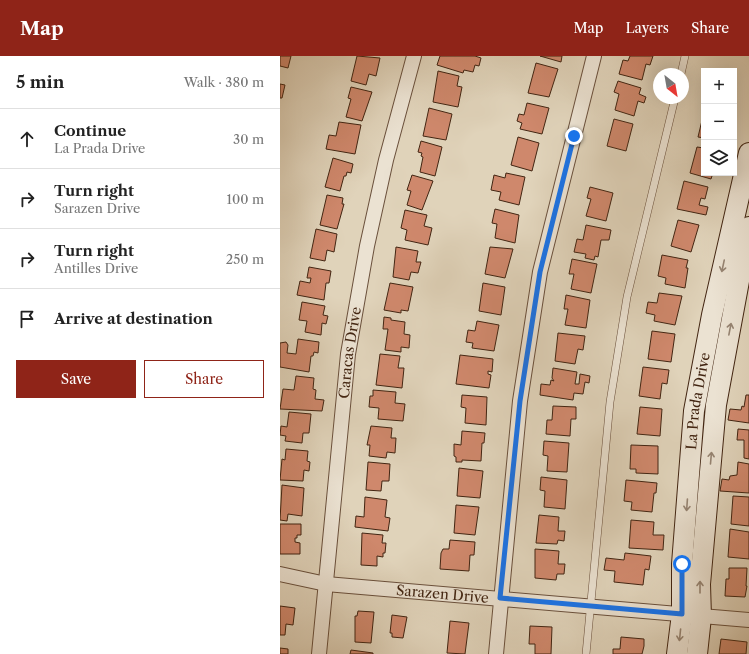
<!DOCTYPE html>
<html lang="en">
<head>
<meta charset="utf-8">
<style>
	body { margin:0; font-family:"Libre Caslon Text",serif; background:#f2f2f2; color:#222 }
	.controls { position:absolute; right:12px; top:12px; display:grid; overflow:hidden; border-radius:0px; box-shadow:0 4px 16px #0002 }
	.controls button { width:36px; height:36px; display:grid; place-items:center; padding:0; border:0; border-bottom:1px solid #e0e0e0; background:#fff; color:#222; font:20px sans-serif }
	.compass { position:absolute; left:373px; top:12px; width:36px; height:36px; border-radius:50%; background:#fff; box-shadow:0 4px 16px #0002; rotate:149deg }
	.stop { position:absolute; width:12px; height:12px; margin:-9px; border:3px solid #1a73e8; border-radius:50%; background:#fff }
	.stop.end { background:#1a73e8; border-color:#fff; box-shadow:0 1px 4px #0008 }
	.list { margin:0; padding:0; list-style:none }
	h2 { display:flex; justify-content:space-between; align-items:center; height:52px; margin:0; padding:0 16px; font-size:17px }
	h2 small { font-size:13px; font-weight:400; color:#767676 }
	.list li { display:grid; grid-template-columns:26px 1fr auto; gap:12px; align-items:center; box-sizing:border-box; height:60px; padding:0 16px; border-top:1px solid #e0e0e0 }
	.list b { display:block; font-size:15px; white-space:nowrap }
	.list p { margin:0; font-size:13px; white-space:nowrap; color:#767676 }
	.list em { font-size:13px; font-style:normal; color:#767676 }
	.actions { display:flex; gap:8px; padding:12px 16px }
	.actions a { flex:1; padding:9px 0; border:1px solid #8f2418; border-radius:0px; text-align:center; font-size:14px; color:#8f2418 }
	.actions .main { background:#8f2418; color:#fff }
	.icon { flex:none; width:22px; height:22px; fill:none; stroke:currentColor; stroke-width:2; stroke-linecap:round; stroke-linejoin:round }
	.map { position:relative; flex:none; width:469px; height:598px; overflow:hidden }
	header { display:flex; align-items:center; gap:24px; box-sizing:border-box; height:56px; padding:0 20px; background:#8f2418; color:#fff }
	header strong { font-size:19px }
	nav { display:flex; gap:22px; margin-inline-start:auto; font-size:14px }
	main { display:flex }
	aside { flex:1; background:#fff }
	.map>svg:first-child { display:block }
	.building { fill:#cf886c; stroke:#422512 }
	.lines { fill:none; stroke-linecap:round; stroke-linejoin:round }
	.lane-casing { stroke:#6a503c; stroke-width:8 }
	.street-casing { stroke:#6a503c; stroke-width:16 }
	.secondary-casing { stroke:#422512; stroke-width:22 }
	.lane { stroke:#ebe2d2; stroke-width:7 }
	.street { stroke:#ebe2d2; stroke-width:14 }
	.secondary { stroke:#ebe2d2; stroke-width:20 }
	.oneway { stroke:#968472 }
	.route { stroke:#1a73e8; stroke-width:5 }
	.labels { text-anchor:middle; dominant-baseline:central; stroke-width:3; stroke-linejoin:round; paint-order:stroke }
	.street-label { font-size:14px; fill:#422512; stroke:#ebe2d2 }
</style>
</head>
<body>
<header>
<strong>Map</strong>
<nav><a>Map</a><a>Layers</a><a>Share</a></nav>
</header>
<main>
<aside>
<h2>5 min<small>Walk · 380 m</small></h2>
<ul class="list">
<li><svg class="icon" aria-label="ahead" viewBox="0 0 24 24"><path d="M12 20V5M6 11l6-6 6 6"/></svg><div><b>Continue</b><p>La Prada Drive</p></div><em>30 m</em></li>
<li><svg class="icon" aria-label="right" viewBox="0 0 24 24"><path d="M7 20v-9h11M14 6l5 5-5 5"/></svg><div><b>Turn right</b><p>Sarazen Drive</p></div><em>100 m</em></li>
<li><svg class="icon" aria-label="right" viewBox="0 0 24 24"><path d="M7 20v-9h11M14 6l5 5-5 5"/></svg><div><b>Turn right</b><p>Antilles Drive</p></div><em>250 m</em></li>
<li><svg class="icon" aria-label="arrive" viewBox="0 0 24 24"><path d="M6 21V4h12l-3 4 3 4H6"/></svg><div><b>Arrive at destination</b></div></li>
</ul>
<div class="actions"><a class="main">Save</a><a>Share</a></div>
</aside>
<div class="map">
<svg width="469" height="598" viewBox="0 0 469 598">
	<rect width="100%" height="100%" fill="#e0d3ba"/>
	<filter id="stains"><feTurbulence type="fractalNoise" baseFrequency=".005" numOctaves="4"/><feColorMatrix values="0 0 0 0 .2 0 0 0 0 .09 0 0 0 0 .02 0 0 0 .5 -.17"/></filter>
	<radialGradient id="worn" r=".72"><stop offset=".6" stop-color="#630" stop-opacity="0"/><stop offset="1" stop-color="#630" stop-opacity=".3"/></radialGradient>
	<g class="building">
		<polygon points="0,0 11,0 8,12 0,10"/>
		<polygon points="77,0 100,2 96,20 89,18 86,29 71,25"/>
		<polygon points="160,0 195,0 201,2 199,10 195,9 193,16 184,14 183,17 157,9"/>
		<polygon points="260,0 282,0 281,6"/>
		<polygon points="350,0 373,0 370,9 366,8 362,24 339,18 343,4 348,5"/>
		<polygon points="256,7 278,13 269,41 248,37"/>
		<polygon points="158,15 179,20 177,30 182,31 178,51 153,46"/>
		<polygon points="338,25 361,32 359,38 366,41 364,47 358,45 354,60 335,54 339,38 334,36"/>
		<polygon points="0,28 5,29 2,42 0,42"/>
		<polygon points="71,31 92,36 82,65 66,61 71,43 68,42"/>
		<polygon points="247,47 269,52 262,78 240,73 242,67 237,65 239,58 244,59"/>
		<polygon points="149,52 172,58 166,84 143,80"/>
		<polygon points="424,56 424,82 418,81"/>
		<polygon points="334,63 353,68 346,95 327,90"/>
		<polygon points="59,66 81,69 75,98 46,93 49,79 56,80"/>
		<polygon points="238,81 259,87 252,115 231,109"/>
		<polygon points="141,85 162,91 155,120 140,116 143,101 141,100 142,97 138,96"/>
		<polygon points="417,91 424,92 424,117 433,117 431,123 410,117"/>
		<polygon points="53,102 73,108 71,117 67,116 66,120 64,120 60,135 45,131"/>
		<polygon points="226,117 245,121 239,149 219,144 221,136 211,134 214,119 225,122"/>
		<polygon points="132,119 153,125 142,154 127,149 131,135 127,134"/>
		<polygon points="404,125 428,131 425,143 421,142 419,149 428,151 426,159 397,153"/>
		<polygon points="310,131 333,137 326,165 306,160 311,143 307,142"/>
		<polygon points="47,139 63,142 62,148 64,148 57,173 40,169"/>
		<polygon points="215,153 239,159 235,187 215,182 217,168 212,167"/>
		<polygon points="125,154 147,159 144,170 152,172 148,189 125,184 127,174 121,172"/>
		<polygon points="398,164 419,169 411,196 391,190"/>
		<polygon points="306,169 331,174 329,184 321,184 318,201 315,200 314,204 305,202 306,198 294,196 297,183 303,184"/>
		<polygon points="36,173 57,178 54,196 47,194 45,205 30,202"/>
		<polygon points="116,191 138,195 136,206 141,206 138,217 131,216 129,224 113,221"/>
		<polygon points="210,191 233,193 225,222 205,218"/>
		<polygon points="382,199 408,204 406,212 408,212 405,232 385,228 386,222 378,220"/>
		<polygon points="292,203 317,208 311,237 291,233 294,218 289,218"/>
		<polygon points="29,211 51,215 49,227 46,227 44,244 17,239 20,225 30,227 31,222 27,222"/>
		<polygon points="110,227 133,231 128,255 121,254 121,257 104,254"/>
		<polygon points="203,227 225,231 221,259 199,255"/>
		<polygon points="379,237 402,240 395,269 374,265 375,259 366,257 368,246 377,247"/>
		<polygon points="286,239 310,244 306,272 285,269 288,253 284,253"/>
		<polygon points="22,246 45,250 43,259 48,260 46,268 42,267 41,279 25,276 27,265 19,264"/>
		<polygon points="104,261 111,262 111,264 125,266 124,278 130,279 129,292 121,291 121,296 105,294 108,273 103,273"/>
		<polygon points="197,265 219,269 214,295 192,292 193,287 186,286 188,274 195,275"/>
		<polygon points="372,275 395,278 391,306 368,303"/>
		<polygon points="278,277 305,280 303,294 298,293 295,308 275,305"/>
		<polygon points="18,283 39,286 38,297 34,296 33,300 31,300 29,316 0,311 0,287 6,286 8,289 7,297 16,298"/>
		<polygon points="100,298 120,300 118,312 124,312 122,332 96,329"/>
		<polygon points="180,299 213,303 212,316 208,315 208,318 211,319 209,332 176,328"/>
		<polygon points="363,311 389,314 387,328 382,327 380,343 359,340"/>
		<polygon points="273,312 297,316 295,328 299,328 300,318 310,320 309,327 305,326 303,338 294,337 293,344 260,339 261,328 270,329 271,324 274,325 272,322"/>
		<polygon points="16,320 34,322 33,333 36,334 35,343 44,344 42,355 0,353 3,333 14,334"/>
		<polygon points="93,334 116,336 115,347 125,348 123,365 98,363 99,352 89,351 90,340 93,340"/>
		<polygon points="182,339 207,341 206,369 185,367 186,352 181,351"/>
		<polygon points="466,339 469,339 469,367 448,364 450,353 461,354 462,350 464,351"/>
		<polygon points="273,350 296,351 296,363 291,363 290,380 266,378 267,364 272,364"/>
		<polygon points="360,351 382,353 380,380 357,378"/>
		<polygon points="9,356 31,358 29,377 23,377 22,387 5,385 6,380 0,379 1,370 7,371"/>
		<polygon points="91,370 112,372 111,382 116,382 115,397 107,396 106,402 89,400 90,389 87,389"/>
		<polygon points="458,373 469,374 469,403 464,402 464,384 457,384"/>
		<polygon points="182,375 205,377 204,387 202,387 201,405 182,404 182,406 176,406 176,401 174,400 174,388 181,389"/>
		<polygon points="264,385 289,387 287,416 267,415 268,400 263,399"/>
		<polygon points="351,389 378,390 378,418 356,417 356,413 350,413"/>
		<polygon points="6,393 28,395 27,405 30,406 29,415 24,414 23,425 0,424 2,403 5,404"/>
		<polygon points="88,406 110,408 109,425 102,425 101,435 86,434"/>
		<polygon points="458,406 469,408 469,437 440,435 442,423 449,424 450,420 457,419"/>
		<polygon points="179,412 203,415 200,442 177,440"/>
		<polygon points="261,421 287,424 285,453 264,451 265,435 260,434"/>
		<polygon points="346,424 377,427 376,437 374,437 372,456 351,454 352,446 344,445"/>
		<polygon points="2,429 24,432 22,460 8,458 7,465 0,464"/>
		<polygon points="453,440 469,441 469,470 451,468"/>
		<polygon points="85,441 107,444 105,461 110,462 108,475 75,471 76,460 84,461"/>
		<polygon points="176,449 199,451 195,479 174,477"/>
		<polygon points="259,459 279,461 278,475 285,475 284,485 278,484 277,488 256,487"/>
		<polygon points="351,464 374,466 373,479 384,479 383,494 349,492"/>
		<polygon points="0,468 21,468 21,479 17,479 17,482 15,482 15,486 20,487 20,498 0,498"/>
		<polygon points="450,473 469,476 469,503 448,501"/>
		<polygon points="82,477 103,479 102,487 106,487 105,497 103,497 103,501 97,500 97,510 81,509"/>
		<polygon points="170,484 195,486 194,499 190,499 189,515 160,513 161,497 163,493 169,493"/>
		<polygon points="255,493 279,495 278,508 285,508 284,518 277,518 276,524 255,522"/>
		<polygon points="345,497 371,500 369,514 365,513 363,529 334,526 335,515 324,514 326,502 344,504"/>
		<polygon points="449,512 467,512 466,530 467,530 465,541 445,540 446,523 449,523"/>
		<polygon points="0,550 15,552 13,569 6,568 5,579 0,579"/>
		<polygon points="78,555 94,556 91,587 75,586 75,560 77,560"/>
		<polygon points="112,559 127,561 123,582 112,581 112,577 110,577"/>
		<polygon points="170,565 189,567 185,598 167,597"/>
		<polygon points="250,570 272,571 271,598 255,598 255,588 249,588"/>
		<polygon points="341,581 364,583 364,590 362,598 333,598 333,593 340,593"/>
		<polygon points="441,583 467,586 466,598 439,598"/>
		<polygon points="0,592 8,593 8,598 0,598"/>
		<polygon points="71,594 93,597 93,598 70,598"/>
	</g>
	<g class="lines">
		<defs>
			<g id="lane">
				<polyline points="401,18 405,0"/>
				<polyline points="306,598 330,346 347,241 395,42"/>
			</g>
			<g id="street">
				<path id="s1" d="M0,518L46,528L469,564"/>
				<path id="s2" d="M39,598L68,298L87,190L106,104L134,0"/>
				<polyline points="216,598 240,345 260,216 314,0"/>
			</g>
			<g id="secondary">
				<path id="s3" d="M397,598L402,558V508L414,355L432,259L469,97"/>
				<polyline points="417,598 421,561 420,528 436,349 469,171"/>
			</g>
		</defs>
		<use href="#lane" class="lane-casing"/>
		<use href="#street" class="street-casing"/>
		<use href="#secondary" class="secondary-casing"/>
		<use href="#lane" class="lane"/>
		<use href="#street" class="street"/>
		<use href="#secondary" class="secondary"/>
	</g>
	<defs><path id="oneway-shaft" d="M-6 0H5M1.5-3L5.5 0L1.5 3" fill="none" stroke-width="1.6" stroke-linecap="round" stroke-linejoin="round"/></defs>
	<g class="oneway">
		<use href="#oneway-shaft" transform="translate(443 210) rotate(102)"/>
		<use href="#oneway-shaft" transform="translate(450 273) rotate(-79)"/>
		<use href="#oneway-shaft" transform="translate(431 402) rotate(-85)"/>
		<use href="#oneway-shaft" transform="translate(407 449) rotate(94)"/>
		<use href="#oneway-shaft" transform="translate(420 531) rotate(-90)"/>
		<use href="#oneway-shaft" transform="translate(400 579) rotate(96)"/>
	</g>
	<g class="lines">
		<polyline class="route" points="294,80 260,216 240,345 220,542 402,558 402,508"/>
	</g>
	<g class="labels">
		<g class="street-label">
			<text stroke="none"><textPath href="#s2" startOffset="303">Caracas Drive</textPath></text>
			<text stroke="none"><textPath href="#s3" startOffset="254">La Prada Drive</textPath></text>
			<text stroke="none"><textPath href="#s1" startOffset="164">Sarazen Drive</textPath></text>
		</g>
	</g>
	<rect width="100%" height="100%" filter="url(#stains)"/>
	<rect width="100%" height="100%" fill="url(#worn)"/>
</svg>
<div class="controls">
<button>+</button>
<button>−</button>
<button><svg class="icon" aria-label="layers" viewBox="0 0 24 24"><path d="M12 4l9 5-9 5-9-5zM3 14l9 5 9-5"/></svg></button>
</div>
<svg class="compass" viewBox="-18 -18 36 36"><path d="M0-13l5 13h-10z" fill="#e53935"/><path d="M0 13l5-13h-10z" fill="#767676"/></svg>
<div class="stop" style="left:402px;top:508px"></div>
<div class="stop end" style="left:294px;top:80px"></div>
</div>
</main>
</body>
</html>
